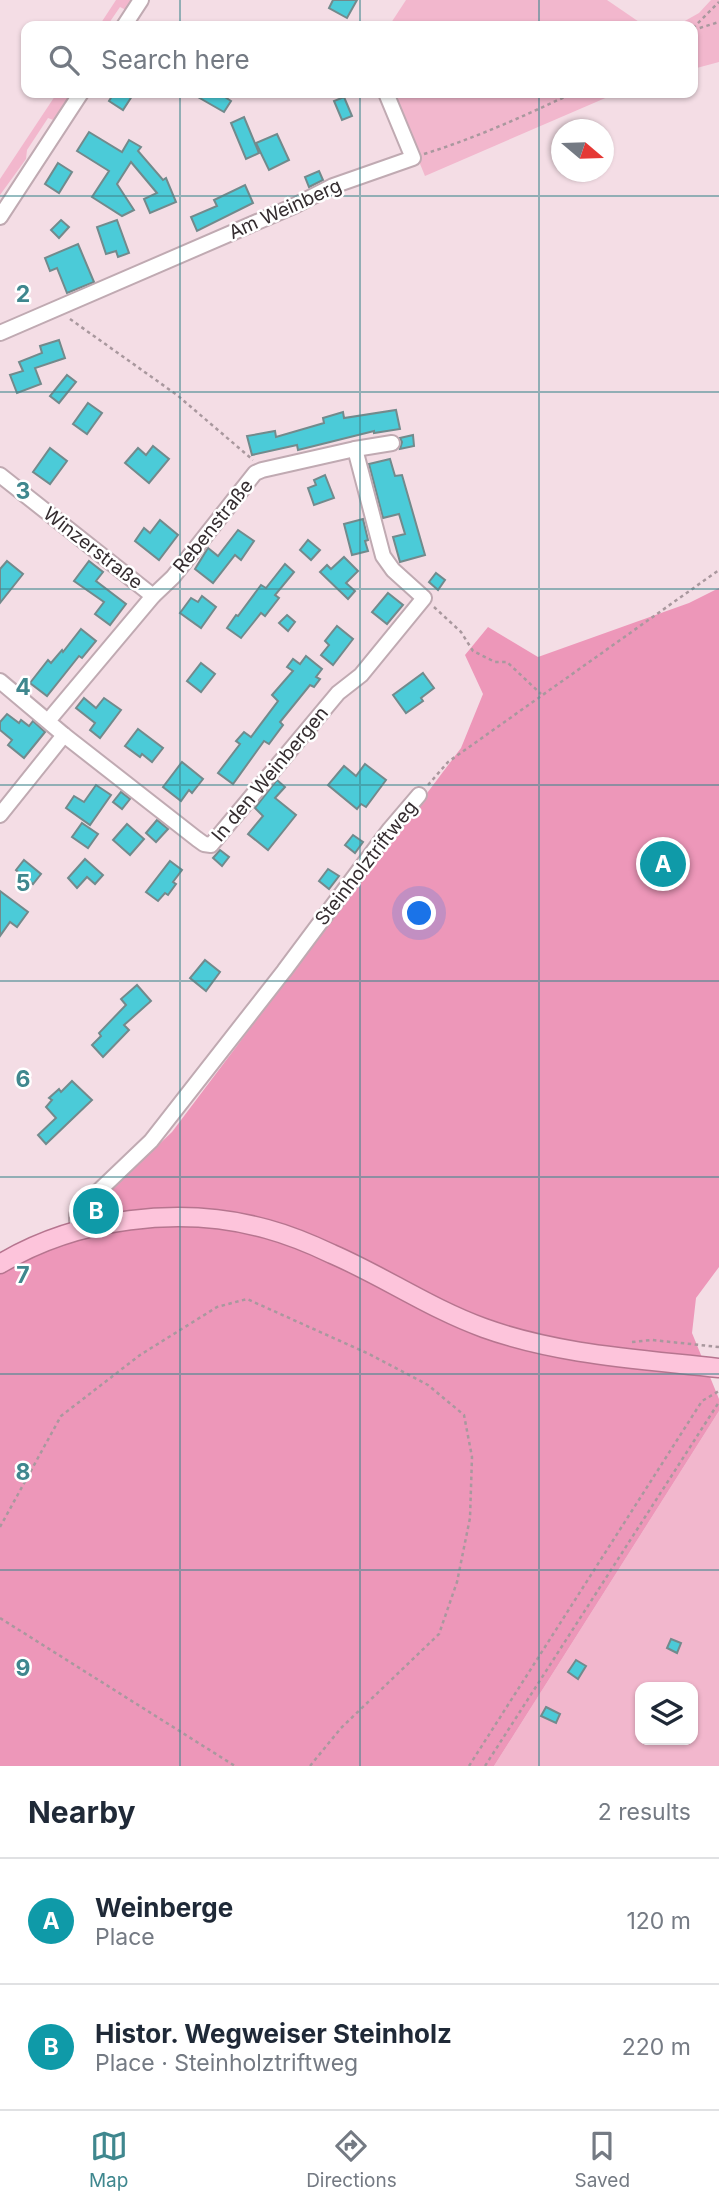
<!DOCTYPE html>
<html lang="en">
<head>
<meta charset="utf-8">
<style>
	body { margin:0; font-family:Inter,sans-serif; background:#f6f6f7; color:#1f2937 }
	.controls { position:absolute; right:21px; bottom:21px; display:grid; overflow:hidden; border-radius:14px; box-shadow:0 2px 5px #0004 }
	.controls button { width:63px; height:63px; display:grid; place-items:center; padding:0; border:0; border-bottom:2px solid #e0e1e3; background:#fff; color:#1f2937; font:35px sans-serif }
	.compass { position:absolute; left:551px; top:119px; width:63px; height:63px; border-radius:50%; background:#fff; box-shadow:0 2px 5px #0004; rotate:109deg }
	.you { position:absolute; left:420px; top:914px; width:24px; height:24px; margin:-18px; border:5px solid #fff; border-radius:50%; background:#1a73e8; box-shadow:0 0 0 10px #1a73e833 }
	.badge { display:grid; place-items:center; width:46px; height:46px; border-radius:50%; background:#3f878e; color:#fff; font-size:23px; font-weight:700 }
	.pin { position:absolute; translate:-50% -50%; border:4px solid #fff; box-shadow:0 2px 7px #0006 }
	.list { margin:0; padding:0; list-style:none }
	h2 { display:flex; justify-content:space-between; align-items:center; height:91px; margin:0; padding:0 28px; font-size:30px }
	h2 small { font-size:23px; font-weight:400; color:#747a83 }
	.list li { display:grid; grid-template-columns:46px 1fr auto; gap:21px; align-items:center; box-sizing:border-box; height:126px; padding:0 28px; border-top:2px solid #e0e1e3 }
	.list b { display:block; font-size:26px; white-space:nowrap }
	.list p { margin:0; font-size:23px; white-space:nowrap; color:#747a83 }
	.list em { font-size:23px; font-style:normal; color:#747a83 }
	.icon { flex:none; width:38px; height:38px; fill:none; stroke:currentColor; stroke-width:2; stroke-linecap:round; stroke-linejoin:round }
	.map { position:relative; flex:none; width:719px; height:1766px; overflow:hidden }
	.search { position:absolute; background:#fff; box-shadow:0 2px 5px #0004; left:21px; right:21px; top:21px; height:77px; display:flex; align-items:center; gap:18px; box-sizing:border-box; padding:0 24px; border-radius:14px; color:#747a83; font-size:26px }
	.sheet { height:343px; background:#fff }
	nav { display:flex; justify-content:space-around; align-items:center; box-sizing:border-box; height:98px; border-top:2px solid #e0e1e3; background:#fff; font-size:19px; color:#747a83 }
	nav a { display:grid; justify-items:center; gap:4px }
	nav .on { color:#3f878e }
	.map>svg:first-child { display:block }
	.green { fill:#f2b7cd; fill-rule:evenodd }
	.forest { fill:#ed97b9 }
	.building { fill:#4bcbd8; stroke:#728a8c; stroke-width:2 }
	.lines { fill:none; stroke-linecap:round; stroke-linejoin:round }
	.minor-casing { stroke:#c0aab2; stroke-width:18 }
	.major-casing { stroke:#b6758f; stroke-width:21 }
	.path { stroke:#a9989e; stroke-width:2.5; stroke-dasharray:3.5 3.5; stroke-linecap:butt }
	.minor { stroke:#fff; stroke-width:14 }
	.major { stroke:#fdc4db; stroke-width:18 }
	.grid { fill:none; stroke:#3f878e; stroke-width:2; stroke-opacity:0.55 }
	.labels { text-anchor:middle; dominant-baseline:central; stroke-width:5; stroke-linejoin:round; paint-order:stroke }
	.street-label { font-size:19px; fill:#342c2f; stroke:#fff }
	.grid-label { font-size:23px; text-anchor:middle; font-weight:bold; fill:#3f878e; stroke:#fff; stroke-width:5; stroke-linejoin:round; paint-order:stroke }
</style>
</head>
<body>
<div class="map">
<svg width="719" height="1766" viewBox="0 0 719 1766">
	<rect width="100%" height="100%" fill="#f4dde5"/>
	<g class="green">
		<polygon points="116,0 135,0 128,11 120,7 107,26 99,26"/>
		<polygon points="406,0 607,0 645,26 389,26"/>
		<polygon points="711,0 719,0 719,62 693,69 693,26 676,26 699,13"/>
		<polygon points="57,93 75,93 56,121 48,118 27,150 26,159 0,195 0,179"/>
		<polygon points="391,93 617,93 425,176"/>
		<path d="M719,1411V1766H494ZM640,1687H693V1740H640Z"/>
	</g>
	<polygon class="forest" points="719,588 719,1267 696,1298 692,1333 719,1399 719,1411 494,1766 0,1766 0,1272 26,1256 96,1234 90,1210 172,1132 461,748 483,694 465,655 488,627 538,657 689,603"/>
	<g class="building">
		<polygon points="333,0 357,0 347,18 329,8"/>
		<polygon points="114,93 134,93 123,110 109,101"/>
		<polygon points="191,93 228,93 225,97 231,101 224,112"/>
		<polygon points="344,97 352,116 342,120 334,101"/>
		<polygon points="244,117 259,153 246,159 231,123"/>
		<polygon points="89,132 122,152 129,140 141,147 138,151 163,180 166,178 176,202 150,213 144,199 157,193 131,162 117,184 134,210 122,216 92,197 109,171 77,151"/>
		<polygon points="277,134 289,160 269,170 256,143"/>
		<polygon points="58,163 72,172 59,193 45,184"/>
		<polygon points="319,171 323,180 309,187 305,177"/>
		<polygon points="245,185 253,203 197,231 191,217 217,206 214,200"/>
		<polygon points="61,220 69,227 59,238 51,230"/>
		<polygon points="117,220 129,253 118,257 116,251 106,254 97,227"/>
		<polygon points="78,244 94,282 67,293 57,268 50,271 45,258"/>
		<polygon points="59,340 65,358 35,368 41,384 17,393 10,375 23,371 19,362 42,353 40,346"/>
		<polygon points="67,375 76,382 59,403 50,396"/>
		<polygon points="88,403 102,413 87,434 73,424"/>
		<polygon points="396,410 400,429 374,433 374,431 298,450 297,445 252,455 247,436 275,431 276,437 324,423 323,418 343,412 344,418"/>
		<polygon points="413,435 414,446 400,449 402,442 400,438"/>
		<polygon points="153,446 169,459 149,483 125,463 138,448 146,455"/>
		<polygon points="50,448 67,461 50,484 33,472"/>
		<polygon points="390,459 395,476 402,475 425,555 400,562 393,537 405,534 399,514 383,518 369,464"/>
		<polygon points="325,475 334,498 314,505 308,488 316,485 314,480"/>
		<polygon points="363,519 368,540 365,541 368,551 352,555 344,524"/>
		<polygon points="160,520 178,535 159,560 135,541 144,528 150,533"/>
		<polygon points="238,530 254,541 241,560 235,555 213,583 195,569 208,548 218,556"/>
		<polygon points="308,540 320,550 311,560 300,550"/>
		<polygon points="344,557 358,571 346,583 355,591 348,599 320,572 327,565 331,569"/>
		<polygon points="7,561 23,574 0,603 0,569"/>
		<polygon points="89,561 103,572 96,581 126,604 110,625 95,614 104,602 74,581"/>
		<polygon points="285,564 294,572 275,595 279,598 265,616 261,613 241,638 227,628 236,615 238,616 261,585 266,588"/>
		<polygon points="436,573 445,580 438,590 429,582"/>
		<polygon points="388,593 403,605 387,624 372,612"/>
		<polygon points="202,596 216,607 201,628 180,613 191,598 198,602"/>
		<polygon points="287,615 295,622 288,631 279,623"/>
		<polygon points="337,626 353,639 333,665 321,655 329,645 325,641"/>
		<polygon points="81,629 96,641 82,658 79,656 47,696 30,683 48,660 51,663 62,650 63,652"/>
		<polygon points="306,656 322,669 316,677 320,679 314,687 310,685 280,722 283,725 269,744 264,741 233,784 218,773 240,744 236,741 244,732 251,737 278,701 272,695 293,671 287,667 293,659 300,664"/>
		<polygon points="201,663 215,674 201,692 187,681"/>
		<polygon points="423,673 434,688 421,698 423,701 406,713 393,695"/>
		<polygon points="84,698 96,708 104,698 121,710 100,738 90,730 95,723 76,708"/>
		<polygon points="7,714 19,723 21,720 29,726 33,721 45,732 24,758 8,745 12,740 0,730 0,722"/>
		<polygon points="138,729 163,748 152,762 142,754 140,757 125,746"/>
		<polygon points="182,762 203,779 192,793 189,790 181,801 163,787"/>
		<polygon points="365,764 386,780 366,807 361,804 357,809 328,785 344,766 356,776"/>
		<polygon points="277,780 285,787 275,798 296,815 268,850 248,834 263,816 255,808"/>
		<polygon points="96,785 111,795 90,825 66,808 74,796 84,802"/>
		<polygon points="121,792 130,799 122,809 113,802"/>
		<polygon points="157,820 168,829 156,842 146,833"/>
		<polygon points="82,823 98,834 88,848 72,837"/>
		<polygon points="127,824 144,839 130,855 113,840"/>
		<polygon points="353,835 363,842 355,853 345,845"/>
		<polygon points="220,850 229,857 222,866 213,858"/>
		<polygon points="85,859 103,875 95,884 87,877 77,888 68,878"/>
		<polygon points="24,860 41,874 33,884 16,870"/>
		<polygon points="170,861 182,870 173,882 176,884 168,895 165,893 158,901 146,892"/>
		<polygon points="328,869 339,876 329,889 319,881"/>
		<polygon points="0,891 28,912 17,927 10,922 0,936"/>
		<polygon points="205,960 220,972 206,991 190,978"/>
		<polygon points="137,985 151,1001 124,1025 129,1030 103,1057 92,1045 101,1036 99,1033 126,1005 121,999"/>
		<polygon points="72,1081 92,1100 46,1144 38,1135 56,1118 46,1107 52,1100 49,1098 59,1089 61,1092"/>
		<polygon points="671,1639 681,1643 677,1653 667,1648"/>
		<polygon points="576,1660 586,1666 578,1679 568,1672"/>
		<polygon points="546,1707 560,1714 556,1723 541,1716"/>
	</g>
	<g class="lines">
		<defs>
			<g id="minor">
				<polyline points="124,26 141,0"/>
				<polyline points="0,217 81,93"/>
				<polyline points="0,333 294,206 333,186 413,158 386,93"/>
				<polyline points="355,449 392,443"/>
				<polyline points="0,475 153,596"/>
				<polyline points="0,681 64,735 197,839 204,844 211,845 338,693 361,675 424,598 393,570 383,556 355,449 262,470 255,473 173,577 153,596 48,721"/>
				<polyline points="0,815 64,735"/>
				<polyline points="77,1221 77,1215 83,1206 151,1141 284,971 390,829 419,795"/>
			</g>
			<path id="major" d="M0,1264C76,1218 181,1205 267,1229C289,1235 311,1244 332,1254C383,1276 431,1309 484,1328C559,1355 640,1359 719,1368"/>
		</defs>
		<use href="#minor" class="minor-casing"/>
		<use href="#major" class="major-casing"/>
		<g class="path">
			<polyline points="693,28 719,2"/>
			<polyline points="693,30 719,22"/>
			<path d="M424,154C476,138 524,116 573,93"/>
			<polyline points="70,319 177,395 253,460"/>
			<polyline points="434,607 461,632 473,651 495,662 507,662 541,694"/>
			<polyline points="428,785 448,762 719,570"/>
			<polyline points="632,1342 652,1340 719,1347"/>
			<polyline points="0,1527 61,1416 140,1355 217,1307 247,1299 369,1354 428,1385 464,1415 472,1457 470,1518 457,1582 439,1634 341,1728 310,1766"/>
			<polyline points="0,1618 235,1766"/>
			<polyline points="469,1766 702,1401 719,1391"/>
			<polyline points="485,1766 719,1402"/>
		</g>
		<use href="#minor" class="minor"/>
		<use href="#major" class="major"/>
	</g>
	<path class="grid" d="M180,0V26M360,0V26M539,0V26M180,93V1766M360,93V1766M539,93V1766M0,196H719M0,392H719M0,589H719M0,785H719M0,981H719M0,1177H719M0,1374H719M0,1570H719"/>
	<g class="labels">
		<g class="street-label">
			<text transform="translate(285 209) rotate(-24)">Am Weinberg</text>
			<text transform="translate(213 526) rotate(-51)">Rebenstraße</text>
			<text transform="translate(93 548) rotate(38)">Winzerstraße</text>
			<text transform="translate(270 774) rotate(-50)">In den Weinbergen</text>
			<text transform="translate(366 863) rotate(-52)">Steinholztriftweg</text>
		</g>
	</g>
	<g class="grid-label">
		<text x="23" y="302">2</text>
		<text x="23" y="499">3</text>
		<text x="23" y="695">4</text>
		<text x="23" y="891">5</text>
		<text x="23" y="1087">6</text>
		<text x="23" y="1283">7</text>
		<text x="23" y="1480">8</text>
		<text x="23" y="1676">9</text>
	</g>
</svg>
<div class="controls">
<button><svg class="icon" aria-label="layers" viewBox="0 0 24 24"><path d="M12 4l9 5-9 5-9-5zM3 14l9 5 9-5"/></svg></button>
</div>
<svg class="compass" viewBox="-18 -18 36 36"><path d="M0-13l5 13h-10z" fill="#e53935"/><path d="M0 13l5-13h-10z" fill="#747a83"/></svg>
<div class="you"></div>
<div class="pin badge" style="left:663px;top:864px;background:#0f9aa8">A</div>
<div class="pin badge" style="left:96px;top:1211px;background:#0f9aa8">B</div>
<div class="search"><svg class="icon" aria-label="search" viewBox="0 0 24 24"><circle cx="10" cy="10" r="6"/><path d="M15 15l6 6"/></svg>Search here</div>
</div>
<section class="sheet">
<h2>Nearby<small>2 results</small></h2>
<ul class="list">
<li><span class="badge" style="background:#0f9aa8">A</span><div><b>Weinberge</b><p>Place</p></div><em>120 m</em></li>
<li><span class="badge" style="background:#0f9aa8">B</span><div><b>Histor. Wegweiser Steinholz</b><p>Place · Steinholztriftweg</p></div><em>220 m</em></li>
</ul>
</section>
<nav>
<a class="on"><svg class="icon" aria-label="map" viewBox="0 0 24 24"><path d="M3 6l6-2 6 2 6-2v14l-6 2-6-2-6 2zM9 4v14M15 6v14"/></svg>Map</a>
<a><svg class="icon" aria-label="directions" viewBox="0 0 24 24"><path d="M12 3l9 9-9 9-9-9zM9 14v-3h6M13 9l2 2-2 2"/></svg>Directions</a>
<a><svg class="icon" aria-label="saved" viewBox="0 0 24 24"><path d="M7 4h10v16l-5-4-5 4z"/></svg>Saved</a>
</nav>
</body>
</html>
